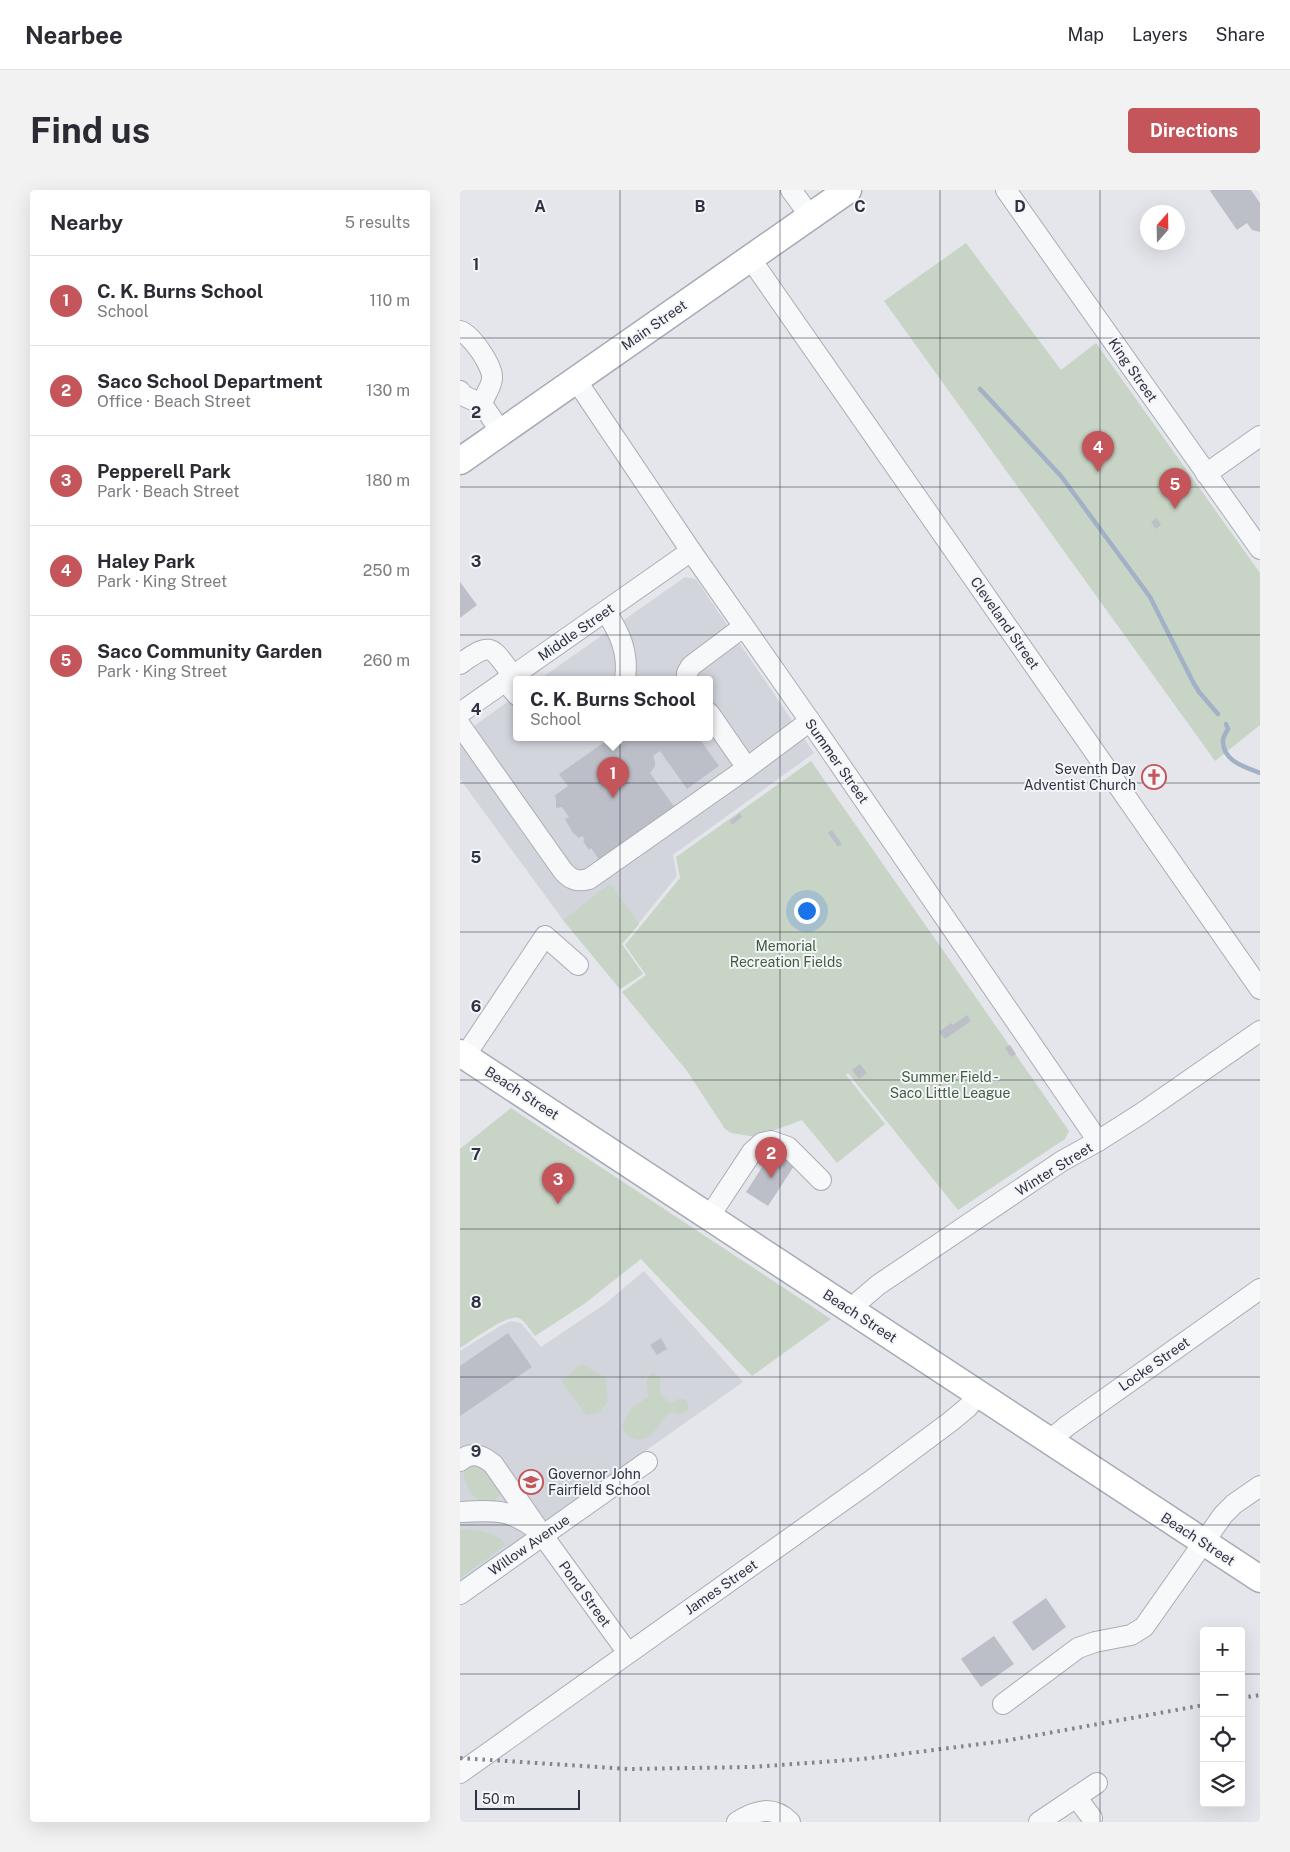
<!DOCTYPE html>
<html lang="en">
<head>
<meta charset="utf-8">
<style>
	body { margin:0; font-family:"Public Sans",sans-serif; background:#f2f2f3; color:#2b2b33 }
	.controls { position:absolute; right:15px; bottom:15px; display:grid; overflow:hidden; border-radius:5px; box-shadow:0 5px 20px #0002 }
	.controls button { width:45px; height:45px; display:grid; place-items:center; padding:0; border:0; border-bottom:1px solid #e1e1e2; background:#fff; color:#2b2b33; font:25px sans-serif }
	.compass { position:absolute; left:680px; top:15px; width:45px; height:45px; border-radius:50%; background:#fff; box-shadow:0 5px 20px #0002; rotate:20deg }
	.scale { position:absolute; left:15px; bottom:12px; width:105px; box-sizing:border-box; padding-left:5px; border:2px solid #2d3342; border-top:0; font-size:14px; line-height:18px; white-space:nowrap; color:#2d3342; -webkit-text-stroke:4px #f4f5f8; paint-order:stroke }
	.you { position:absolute; left:346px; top:720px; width:18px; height:18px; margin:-12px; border:4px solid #fff; border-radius:50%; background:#1a73e8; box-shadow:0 0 0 8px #1a73e833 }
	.badge { display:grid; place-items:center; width:32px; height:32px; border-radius:50%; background:#c4565b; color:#fff; font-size:16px; font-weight:700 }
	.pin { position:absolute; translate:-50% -41px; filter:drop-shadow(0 1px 2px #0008) }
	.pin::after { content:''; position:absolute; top:26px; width:18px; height:15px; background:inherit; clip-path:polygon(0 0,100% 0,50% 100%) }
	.popup { position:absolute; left:53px; top:486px; width:200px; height:65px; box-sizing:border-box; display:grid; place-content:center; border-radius:5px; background:#fff; filter:drop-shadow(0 1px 4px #0005); font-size:16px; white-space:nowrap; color:#7c7c81 }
	.popup b { font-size:19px; color:#2b2b33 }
	.popup::after { content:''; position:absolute; left:50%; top:100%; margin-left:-10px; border:10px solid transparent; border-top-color:#fff }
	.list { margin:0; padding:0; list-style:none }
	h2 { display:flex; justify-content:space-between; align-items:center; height:65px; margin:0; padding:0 20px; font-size:21px }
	h2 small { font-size:16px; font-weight:400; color:#7c7c81 }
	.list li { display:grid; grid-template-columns:32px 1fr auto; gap:15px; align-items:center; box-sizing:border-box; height:90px; padding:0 20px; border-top:1px solid #e1e1e2 }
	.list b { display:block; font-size:19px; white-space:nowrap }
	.list p { margin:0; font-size:16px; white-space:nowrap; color:#7c7c81 }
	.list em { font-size:16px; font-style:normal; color:#7c7c81 }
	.icon { flex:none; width:28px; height:28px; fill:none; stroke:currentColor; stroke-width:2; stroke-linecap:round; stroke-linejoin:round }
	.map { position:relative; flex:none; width:800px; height:1632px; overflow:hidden; border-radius:5px }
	header { display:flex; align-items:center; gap:30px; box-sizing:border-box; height:70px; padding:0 25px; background:#fff; border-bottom:1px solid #e1e1e2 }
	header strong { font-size:24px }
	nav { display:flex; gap:28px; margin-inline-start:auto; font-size:18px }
	.intro { display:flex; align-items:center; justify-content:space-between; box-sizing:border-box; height:120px; padding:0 30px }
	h1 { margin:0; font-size:35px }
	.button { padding:12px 22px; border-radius:5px; background:#c4565b; color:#fff; font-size:18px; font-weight:700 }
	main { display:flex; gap:30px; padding:0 30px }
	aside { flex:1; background:#fff; border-radius:5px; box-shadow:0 5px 20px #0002 }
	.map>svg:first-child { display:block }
	.built { fill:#d3d5dd }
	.green { fill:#c8d4c6 }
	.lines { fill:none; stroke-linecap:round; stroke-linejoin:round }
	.stream { stroke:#a3b1c7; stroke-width:4.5 }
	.building { fill:#bcbfc7 }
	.minor-casing { stroke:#a9adb5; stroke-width:22 }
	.major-casing { stroke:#a5aab6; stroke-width:29 }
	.minor { stroke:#f7f8f9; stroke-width:20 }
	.major { stroke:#fff; stroke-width:26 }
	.rail { stroke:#7f8593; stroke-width:4; stroke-dasharray:2.5 5; stroke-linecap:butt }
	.grid { fill:none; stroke:#2d3342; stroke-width:1; stroke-opacity:0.55 }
	.labels { text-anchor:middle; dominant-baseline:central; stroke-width:4; stroke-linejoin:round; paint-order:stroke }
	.street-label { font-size:14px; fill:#2d3342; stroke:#f4f5f8 }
	.poi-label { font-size:14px; fill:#2d3342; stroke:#f4f5f8; text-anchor:end }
	.park-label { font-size:14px; fill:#3f5d3c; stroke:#f4f5f8 }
	.grid-label { font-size:16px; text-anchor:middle; font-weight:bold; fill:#2d3342; stroke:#f4f5f8; stroke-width:4; stroke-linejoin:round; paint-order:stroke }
</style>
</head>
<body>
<header>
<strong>Nearbee</strong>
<nav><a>Map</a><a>Layers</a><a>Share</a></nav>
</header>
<div class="intro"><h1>Find us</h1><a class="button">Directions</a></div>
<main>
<aside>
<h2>Nearby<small>5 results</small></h2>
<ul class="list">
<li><span class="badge">1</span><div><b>C. K. Burns School</b><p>School</p></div><em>110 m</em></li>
<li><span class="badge">2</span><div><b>Saco School Department</b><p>Office · Beach Street</p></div><em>130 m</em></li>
<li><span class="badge">3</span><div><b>Pepperell Park</b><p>Park · Beach Street</p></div><em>180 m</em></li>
<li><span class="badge">4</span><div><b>Haley Park</b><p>Park · King Street</p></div><em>250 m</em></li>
<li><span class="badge">5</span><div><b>Saco Community Garden</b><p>Park · King Street</p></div><em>260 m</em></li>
</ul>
</aside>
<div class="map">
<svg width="800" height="1632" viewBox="0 0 800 1632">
	<rect width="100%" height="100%" fill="#e4e6eb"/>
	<g class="built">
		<polygon points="225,387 236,389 354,563 213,665 217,686 162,754 183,784 160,799 103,730 0,589 0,546 57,505 57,547 249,547 249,489 80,489"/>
		<polygon points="184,1081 283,1192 0,1392 0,1161 40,1136 51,1131 61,1133 81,1157 145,1114"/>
	</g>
	<g class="green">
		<polygon points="506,53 601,180 636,153 800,383 800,535 755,571 424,111"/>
		<polygon points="351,571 609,941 605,949 498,1020 388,883 386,885 425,934 377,973 342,930 296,947 271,943 265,939 227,881 162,802 186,785 165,755 220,688 216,667"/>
		<polygon points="150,694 179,734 162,754 183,784 160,799 103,730"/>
		<path d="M51,918L371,1129L292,1186L181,1069L124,1114L75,1146C70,1140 65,1131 59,1128C48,1123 10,1152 0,1158V959Z"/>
		<path d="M120,1175H123L145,1187L147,1192L146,1198L148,1211L140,1222L126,1225L101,1190C110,1187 112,1179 120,1175Z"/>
		<path d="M193,1183L200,1188C203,1206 193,1198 211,1214L218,1209H225L229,1215L227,1220L220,1224L210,1222C199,1232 189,1258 170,1247C165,1244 163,1238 163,1233L171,1218L188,1207C189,1198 182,1190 193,1183Z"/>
		<path d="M22,1273L42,1298C31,1332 0,1301 4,1277Z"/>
		<path d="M0,1340C14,1339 36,1342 45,1353L43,1357L0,1388Z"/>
	</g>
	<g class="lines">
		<g class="stream">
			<polyline points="520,199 601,286 668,377 690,407 733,492 739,502 758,524"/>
			<path d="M766,534L768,539C766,543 763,546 763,550C762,571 785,577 800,583"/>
		</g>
	</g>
	<g class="building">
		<polygon points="751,0 791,0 800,13 800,42 792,40 787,33 777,40 750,1"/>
		<polygon points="697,328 701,335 696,339 691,332"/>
		<polygon points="0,392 17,415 0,428"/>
		<polygon points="152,547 238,547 259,576 227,599 200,561 193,566 195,571 195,576 190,583 215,618 140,671 131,658 129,660 123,651 125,650 122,646 119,648 113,643 105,629 109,627 102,617 96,618 96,608 94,606 108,596 99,584"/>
		<polygon points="280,623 282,627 272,635 270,631"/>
		<polygon points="372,640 382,654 378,657 368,643"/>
		<polygon points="507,825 511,831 485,849 479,842 491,833 493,835"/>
		<polygon points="550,855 556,864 551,867 545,858"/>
		<polygon points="400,874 407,883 399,889 392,880"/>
		<polygon points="314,959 336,973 308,1016 286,1002"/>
		<polygon points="48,1143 72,1177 0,1226 0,1176"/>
		<polygon points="201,1148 207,1159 197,1165 190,1155"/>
		<polygon points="586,1408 606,1437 573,1461 552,1432"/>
		<polygon points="534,1446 554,1474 521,1497 501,1469"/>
	</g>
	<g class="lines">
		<defs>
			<g id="minor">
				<polyline points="331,0 351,27"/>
				<polyline points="546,0 800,359"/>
				<polyline points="290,68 800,799"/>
				<path d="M0,141C11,144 33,176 32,188C32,197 24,205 22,214"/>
				<polyline points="116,190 231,361 350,531 638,951"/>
				<polyline points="0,201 4,206 22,214 41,242"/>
				<polyline points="746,284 800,246"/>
				<path d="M146,422C160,443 169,463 165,489"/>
				<path d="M0,474C32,451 31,456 53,486"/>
				<polyline points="227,489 227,483 231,476 283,437"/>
				<polyline points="45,491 57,505"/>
				<polyline points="0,523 231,361"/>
				<polyline points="249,523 287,578"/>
				<path d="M0,535L103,681C111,690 117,692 129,689L287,578L350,531"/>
				<polyline points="5,866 85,746 118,775"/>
				<polyline points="249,1027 292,962 302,953 311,951 328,957 361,990"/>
				<polyline points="390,1119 418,1095 602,971 638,951 682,923 800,841"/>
				<polyline points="589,1251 607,1236 800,1099"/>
				<path d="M0,1271C11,1261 22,1265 33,1274L76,1336"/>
				<path d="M0,1322C37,1320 52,1319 81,1343L168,1463"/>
				<polyline points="0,1404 187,1272"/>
				<polyline points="543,1514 618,1458 635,1452 671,1445 684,1437 763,1325 774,1314 800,1296"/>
				<polyline points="0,1583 412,1290 490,1232 508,1217 518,1204"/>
				<polyline points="616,1607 632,1628"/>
				<path d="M277,1632C296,1620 313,1615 330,1632"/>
				<polyline points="579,1632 637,1593"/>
			</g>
			<g id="major">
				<polyline points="0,271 388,0"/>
				<polyline points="0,863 800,1389"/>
			</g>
		</defs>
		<use href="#minor" class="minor-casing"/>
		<use href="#major" class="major-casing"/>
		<use href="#minor" class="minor"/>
		<use href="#major" class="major"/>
		<g class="rail">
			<polyline points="781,1508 800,1505"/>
			<polyline points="0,1568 168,1579 292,1577 403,1569 544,1551 744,1515"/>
		</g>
	</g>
	<path class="grid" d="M160,0V1632M320,0V1632M480,0V1632M640,0V1632M0,148H800M0,297H800M0,445H800M0,593H800M0,742H800M0,890H800M0,1039H800M0,1187H800M0,1335H800M0,1484H744M781,1484H800"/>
	<defs>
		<symbol id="church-ring" viewBox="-11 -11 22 22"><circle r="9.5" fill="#f4f5f8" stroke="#c4565b" stroke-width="1.5"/><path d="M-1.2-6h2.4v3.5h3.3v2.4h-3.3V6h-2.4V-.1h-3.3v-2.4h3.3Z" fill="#c4565b"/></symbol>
		<symbol id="school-ring" viewBox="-11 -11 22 22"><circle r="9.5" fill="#f4f5f8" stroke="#c4565b" stroke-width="1.5"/><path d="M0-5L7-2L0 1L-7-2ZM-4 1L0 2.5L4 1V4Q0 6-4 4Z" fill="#c4565b"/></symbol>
	</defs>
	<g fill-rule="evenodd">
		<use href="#church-ring" x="680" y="573" width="28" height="28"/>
		<use href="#school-ring" x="57" y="1278" width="28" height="28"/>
	</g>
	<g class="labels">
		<g class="street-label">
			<text transform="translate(194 135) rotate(-35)">Main Street</text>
			<text transform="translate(673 180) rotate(55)">King Street</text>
			<text transform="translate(545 433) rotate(55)">Cleveland Street</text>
			<text transform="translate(116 442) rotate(-35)">Middle Street</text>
			<text transform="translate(377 571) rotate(55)">Summer Street</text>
			<text transform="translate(62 903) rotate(33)">Beach Street</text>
			<text transform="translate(594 979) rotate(-32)">Winter Street</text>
			<text transform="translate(400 1126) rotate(33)">Beach Street</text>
			<text transform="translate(694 1174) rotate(-35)">Locke Street</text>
			<text transform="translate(738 1349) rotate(33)">Beach Street</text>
			<text transform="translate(69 1355) rotate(-35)">Willow Avenue</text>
			<text transform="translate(261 1397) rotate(-35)">James Street</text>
			<text transform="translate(125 1404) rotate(54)">Pond Street</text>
		</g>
		<g class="poi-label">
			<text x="676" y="579">Seventh Day<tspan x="676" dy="16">Adventist Church</tspan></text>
			<text x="88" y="1284" text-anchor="start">Governor John<tspan x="88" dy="16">Fairfield School</tspan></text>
		</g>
		<g class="park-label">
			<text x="326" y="756">Memorial<tspan x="326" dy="16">Recreation Fields</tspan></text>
			<text x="490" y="887">Summer Field -<tspan x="490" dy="16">Saco Little League</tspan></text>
		</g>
	</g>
	<g class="grid-label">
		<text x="80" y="22">A</text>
		<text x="240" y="22">B</text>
		<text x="400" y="22">C</text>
		<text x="560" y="22">D</text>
		<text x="16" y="80">1</text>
		<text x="16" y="228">2</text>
		<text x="16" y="377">3</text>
		<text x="16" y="525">4</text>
		<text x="16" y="673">5</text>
		<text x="16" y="822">6</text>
		<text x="16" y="970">7</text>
		<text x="16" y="1118">8</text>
		<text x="16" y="1267">9</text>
	</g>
</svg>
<div class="controls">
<button>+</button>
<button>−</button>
<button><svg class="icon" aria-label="locate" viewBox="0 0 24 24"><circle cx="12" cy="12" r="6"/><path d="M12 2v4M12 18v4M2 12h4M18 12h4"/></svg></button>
<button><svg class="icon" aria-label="layers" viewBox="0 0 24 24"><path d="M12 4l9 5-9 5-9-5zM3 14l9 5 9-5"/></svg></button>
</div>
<svg class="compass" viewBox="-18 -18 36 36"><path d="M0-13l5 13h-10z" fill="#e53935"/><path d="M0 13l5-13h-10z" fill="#7c7c81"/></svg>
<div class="scale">50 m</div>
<div class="you"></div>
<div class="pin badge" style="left:153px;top:608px">1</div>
<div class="popup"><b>C. K. Burns School</b>School</div>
<div class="pin badge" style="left:311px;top:988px">2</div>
<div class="pin badge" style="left:98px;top:1014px">3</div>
<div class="pin badge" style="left:638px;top:282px">4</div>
<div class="pin badge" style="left:715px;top:319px">5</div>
</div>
</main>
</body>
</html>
